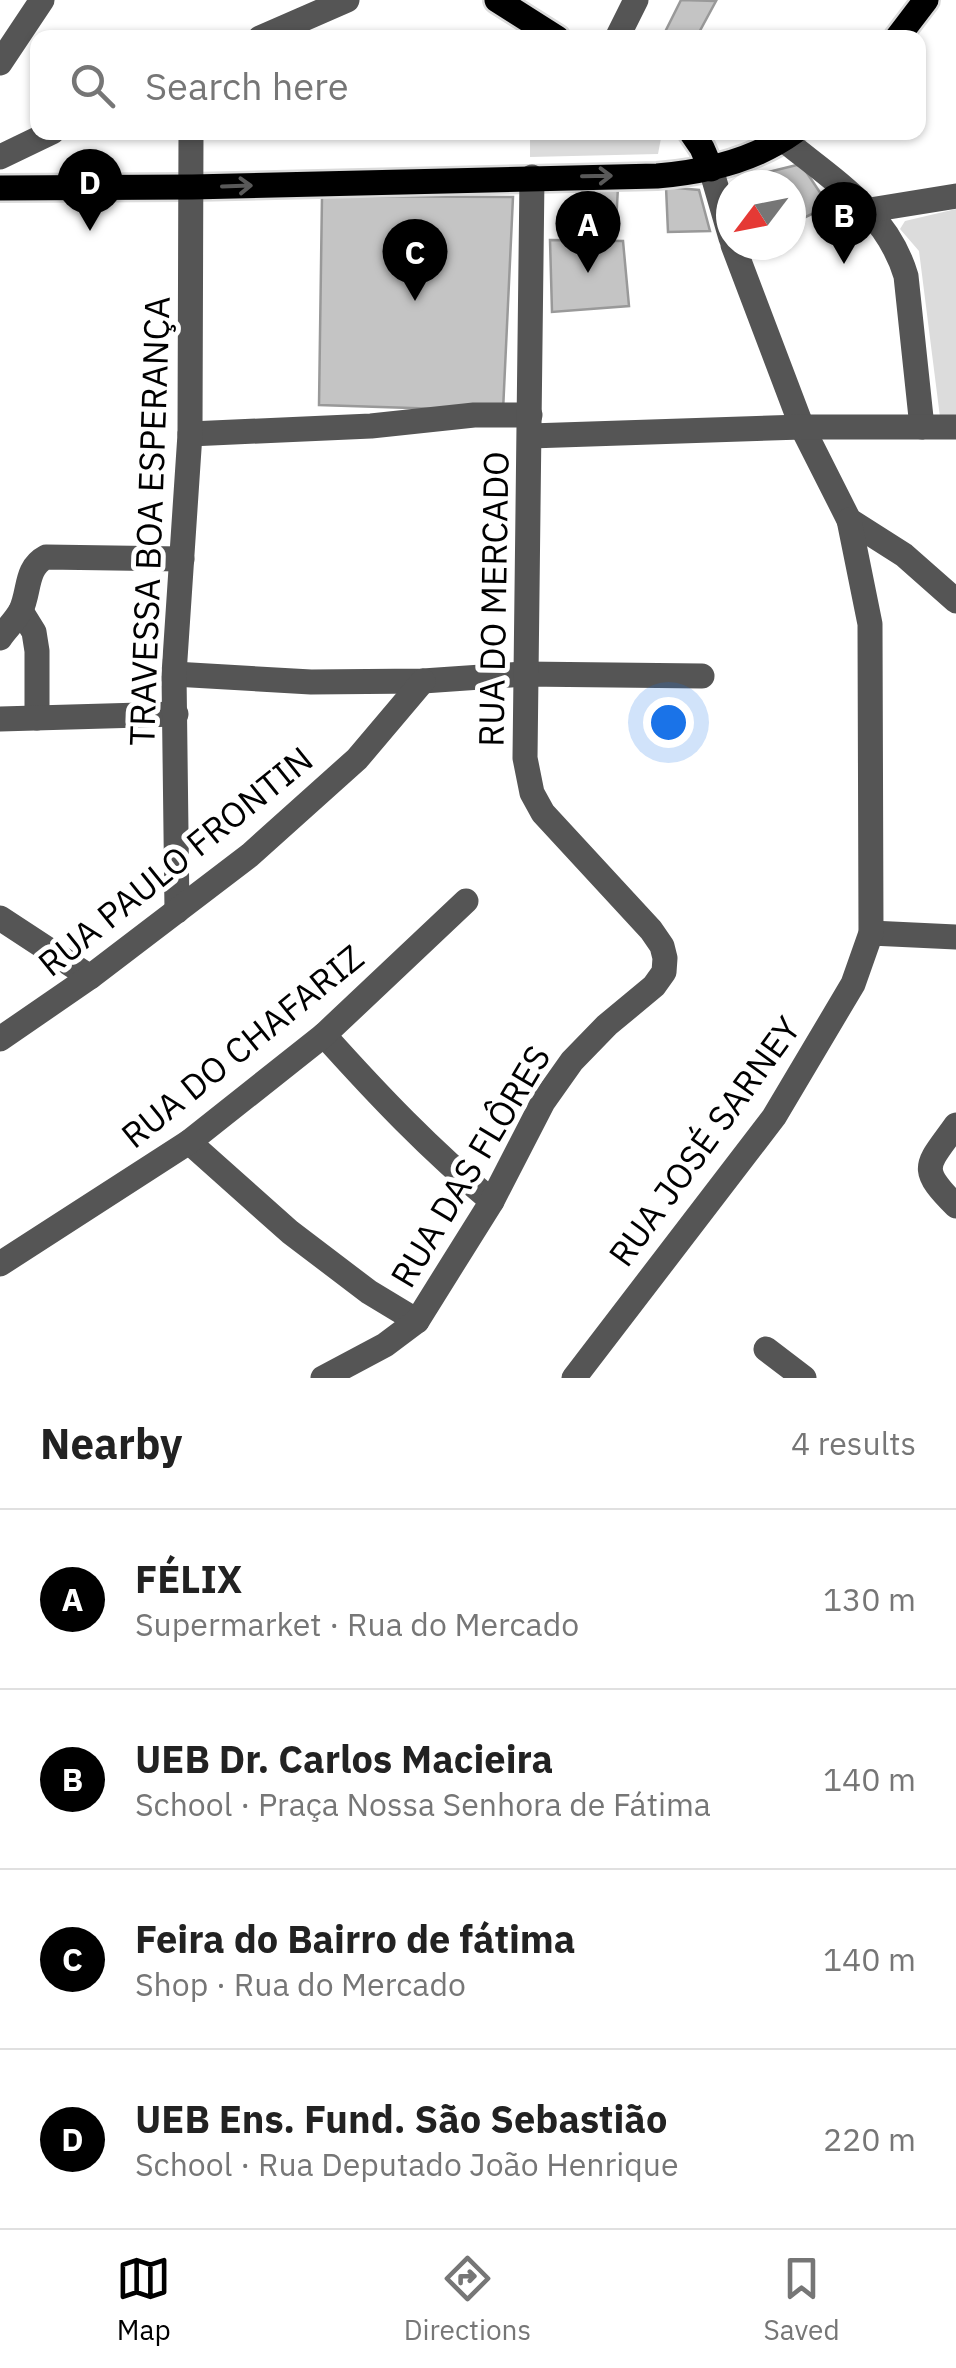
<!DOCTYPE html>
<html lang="en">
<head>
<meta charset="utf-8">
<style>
	body { margin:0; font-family:"IBM Plex Sans",sans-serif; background:#f2f2f2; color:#222 }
	.compass { position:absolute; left:716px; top:170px; width:90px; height:90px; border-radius:50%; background:#fff; box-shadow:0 2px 8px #0004; rotate:238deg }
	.you { position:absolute; left:668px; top:722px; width:35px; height:35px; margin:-25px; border:8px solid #fff; border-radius:50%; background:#1a73e8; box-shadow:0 0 0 15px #1a73e833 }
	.badge { display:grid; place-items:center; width:65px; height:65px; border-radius:50%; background:#000; color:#fff; font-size:32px; font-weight:700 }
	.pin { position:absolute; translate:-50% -82px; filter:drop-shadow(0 2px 5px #0008) }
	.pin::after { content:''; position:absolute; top:52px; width:35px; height:30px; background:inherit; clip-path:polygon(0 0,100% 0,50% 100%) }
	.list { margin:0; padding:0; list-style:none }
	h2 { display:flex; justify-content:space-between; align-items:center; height:130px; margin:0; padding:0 40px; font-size:42px }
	h2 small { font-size:32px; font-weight:400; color:#767676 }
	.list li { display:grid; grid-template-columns:65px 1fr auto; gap:30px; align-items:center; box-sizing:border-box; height:180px; padding:0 40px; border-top:2px solid #e0e0e0 }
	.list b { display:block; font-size:38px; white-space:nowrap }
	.list p { margin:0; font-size:32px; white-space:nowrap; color:#767676 }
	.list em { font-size:32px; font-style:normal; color:#767676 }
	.icon { flex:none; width:55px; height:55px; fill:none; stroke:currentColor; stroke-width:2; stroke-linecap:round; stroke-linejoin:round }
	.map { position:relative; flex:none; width:956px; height:1378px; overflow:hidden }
	.search { position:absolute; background:#fff; box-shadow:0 2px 8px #0004; left:30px; right:30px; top:30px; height:110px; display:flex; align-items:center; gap:25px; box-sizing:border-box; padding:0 35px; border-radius:20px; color:#767676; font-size:38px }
	.sheet { height:850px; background:#fff }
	nav { display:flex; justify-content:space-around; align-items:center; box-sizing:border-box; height:140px; border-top:2px solid #e0e0e0; background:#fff; font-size:28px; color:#767676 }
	nav a { display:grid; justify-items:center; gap:5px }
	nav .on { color:#000 }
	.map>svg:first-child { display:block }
	.green { fill:#dcdcdc }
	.building { fill:#c4c4c4; stroke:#999; stroke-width:2.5 }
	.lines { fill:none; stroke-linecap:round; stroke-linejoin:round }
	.major-casing { stroke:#dbdbdb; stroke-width:30 }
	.minor { stroke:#555; stroke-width:25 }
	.major { stroke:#000; stroke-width:25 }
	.oneway { stroke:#595959 }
	.labels { text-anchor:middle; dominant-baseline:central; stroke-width:10; stroke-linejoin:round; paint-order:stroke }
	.street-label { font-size:35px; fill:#000; stroke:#fff }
</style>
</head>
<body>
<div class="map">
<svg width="956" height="1378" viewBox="0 0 956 1378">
	<rect width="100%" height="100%" fill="#fff"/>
	<g class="green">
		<polygon points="530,133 530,132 662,133 658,154 530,157"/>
		<polygon points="956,209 956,416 940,417 919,251 900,229 905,221"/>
	</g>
	<g class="building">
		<polygon points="681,0 716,1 696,38 662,38"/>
		<polygon points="801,164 829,206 797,221 791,210 791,185 776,185 768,172"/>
		<polygon points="578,186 618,187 616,224 576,227"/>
		<polygon points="666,187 699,190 710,231 668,232"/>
		<polygon points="322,196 513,197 503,411 319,405"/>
		<polygon points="550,240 623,241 629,306 552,312"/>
	</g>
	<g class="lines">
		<defs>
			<g id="major">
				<polyline points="497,0 557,38"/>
				<polyline points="897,38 926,0"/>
				<polyline points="691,132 702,148 711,169"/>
				<path d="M0,188L192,187L657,176C706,172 754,161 794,132"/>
			</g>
		</defs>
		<use href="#major" class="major-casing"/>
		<g class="minor">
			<polyline points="260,38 347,0"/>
			<polyline points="617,38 636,0"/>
			<polyline points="0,63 42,0"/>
			<path d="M784,140C833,180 887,212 906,276L922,427"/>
			<polyline points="0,157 52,132"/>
			<polyline points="711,169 731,238"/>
			<polyline points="870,210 956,196"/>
			<polyline points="733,245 802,427 849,520 904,555 956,601"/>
			<polyline points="190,434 371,426 474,415 530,415"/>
			<polyline points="530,436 802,427 956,427"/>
			<polyline points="21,611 34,632 37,651 37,718"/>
			<path d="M0,638C6,629 16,620 21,610C30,591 25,568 46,557L182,559"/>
			<polyline points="174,674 311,682 423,681 524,674 702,676"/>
			<polyline points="0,719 176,714"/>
			<polyline points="177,911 174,674 190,434 191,132"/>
			<polyline points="0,918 90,977"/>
			<polyline points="871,933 956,937"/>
			<path d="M324,1035C377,1094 430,1150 492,1201"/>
			<polyline points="0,1039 90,977 250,855 357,759 423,681"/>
			<path d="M956,1125C927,1166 917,1167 956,1206"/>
			<polyline points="189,1142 290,1232 369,1292 417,1321"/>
			<polyline points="0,1264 189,1142 324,1035 466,901"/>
			<polyline points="766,1349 804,1378"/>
			<polyline points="323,1378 385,1345 417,1321 492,1201 543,1102 572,1061 607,1025 654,986 664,972 665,958 662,946 651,930 543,813 532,793 525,758 532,177"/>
			<polyline points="574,1378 774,1117 853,984 871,933 870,624 849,520"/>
		</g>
		<use href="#major" class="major"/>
	</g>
	<defs><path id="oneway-shaft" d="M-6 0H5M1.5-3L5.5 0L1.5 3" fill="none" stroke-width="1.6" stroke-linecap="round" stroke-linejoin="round" transform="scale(2.5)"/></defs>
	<g class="oneway">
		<use href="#oneway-shaft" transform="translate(597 176) rotate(-1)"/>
		<use href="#oneway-shaft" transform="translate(237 186) rotate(-2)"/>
	</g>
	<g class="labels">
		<g class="street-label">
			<text transform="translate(149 521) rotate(-88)">TRAVESSA BOA ESPERANÇA</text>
			<text transform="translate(493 599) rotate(-89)">RUA DO MERCADO</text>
			<text transform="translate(175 861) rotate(-39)">RUA PAULO FRONTIN</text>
			<text transform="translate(242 1046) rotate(-39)">RUA DO CHAFARIZ</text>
			<text transform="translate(704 1141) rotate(-54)">RUA JOSÉ SARNEY</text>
			<text transform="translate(470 1166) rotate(-59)">RUA DAS FLÔRES</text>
		</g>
	</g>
</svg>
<svg class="compass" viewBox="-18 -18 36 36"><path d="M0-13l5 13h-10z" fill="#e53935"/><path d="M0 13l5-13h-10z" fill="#767676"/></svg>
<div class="you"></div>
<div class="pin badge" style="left:588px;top:273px">A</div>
<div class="pin badge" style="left:844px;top:264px">B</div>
<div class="pin badge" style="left:415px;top:301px">C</div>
<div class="pin badge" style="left:90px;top:231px">D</div>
<div class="search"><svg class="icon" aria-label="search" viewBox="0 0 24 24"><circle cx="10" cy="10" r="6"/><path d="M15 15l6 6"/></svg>Search here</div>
</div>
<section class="sheet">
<h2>Nearby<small>4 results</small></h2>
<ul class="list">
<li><span class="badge">A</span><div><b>FÉLIX</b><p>Supermarket · Rua do Mercado</p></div><em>130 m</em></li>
<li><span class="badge">B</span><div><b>UEB Dr. Carlos Macieira</b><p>School · Praça Nossa Senhora de Fátima</p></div><em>140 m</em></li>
<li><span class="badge">C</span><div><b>Feira do Bairro de fátima</b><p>Shop · Rua do Mercado</p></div><em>140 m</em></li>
<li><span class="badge">D</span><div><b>UEB Ens. Fund. São Sebastião</b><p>School · Rua Deputado João Henrique</p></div><em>220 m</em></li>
</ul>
</section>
<nav>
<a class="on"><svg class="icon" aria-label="map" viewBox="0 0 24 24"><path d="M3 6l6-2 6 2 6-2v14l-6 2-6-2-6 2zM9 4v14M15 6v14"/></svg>Map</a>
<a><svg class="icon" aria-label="directions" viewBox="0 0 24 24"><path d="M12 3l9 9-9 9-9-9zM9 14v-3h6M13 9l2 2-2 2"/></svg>Directions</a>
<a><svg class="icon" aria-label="saved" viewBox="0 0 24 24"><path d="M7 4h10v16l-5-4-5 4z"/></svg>Saved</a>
</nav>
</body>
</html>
